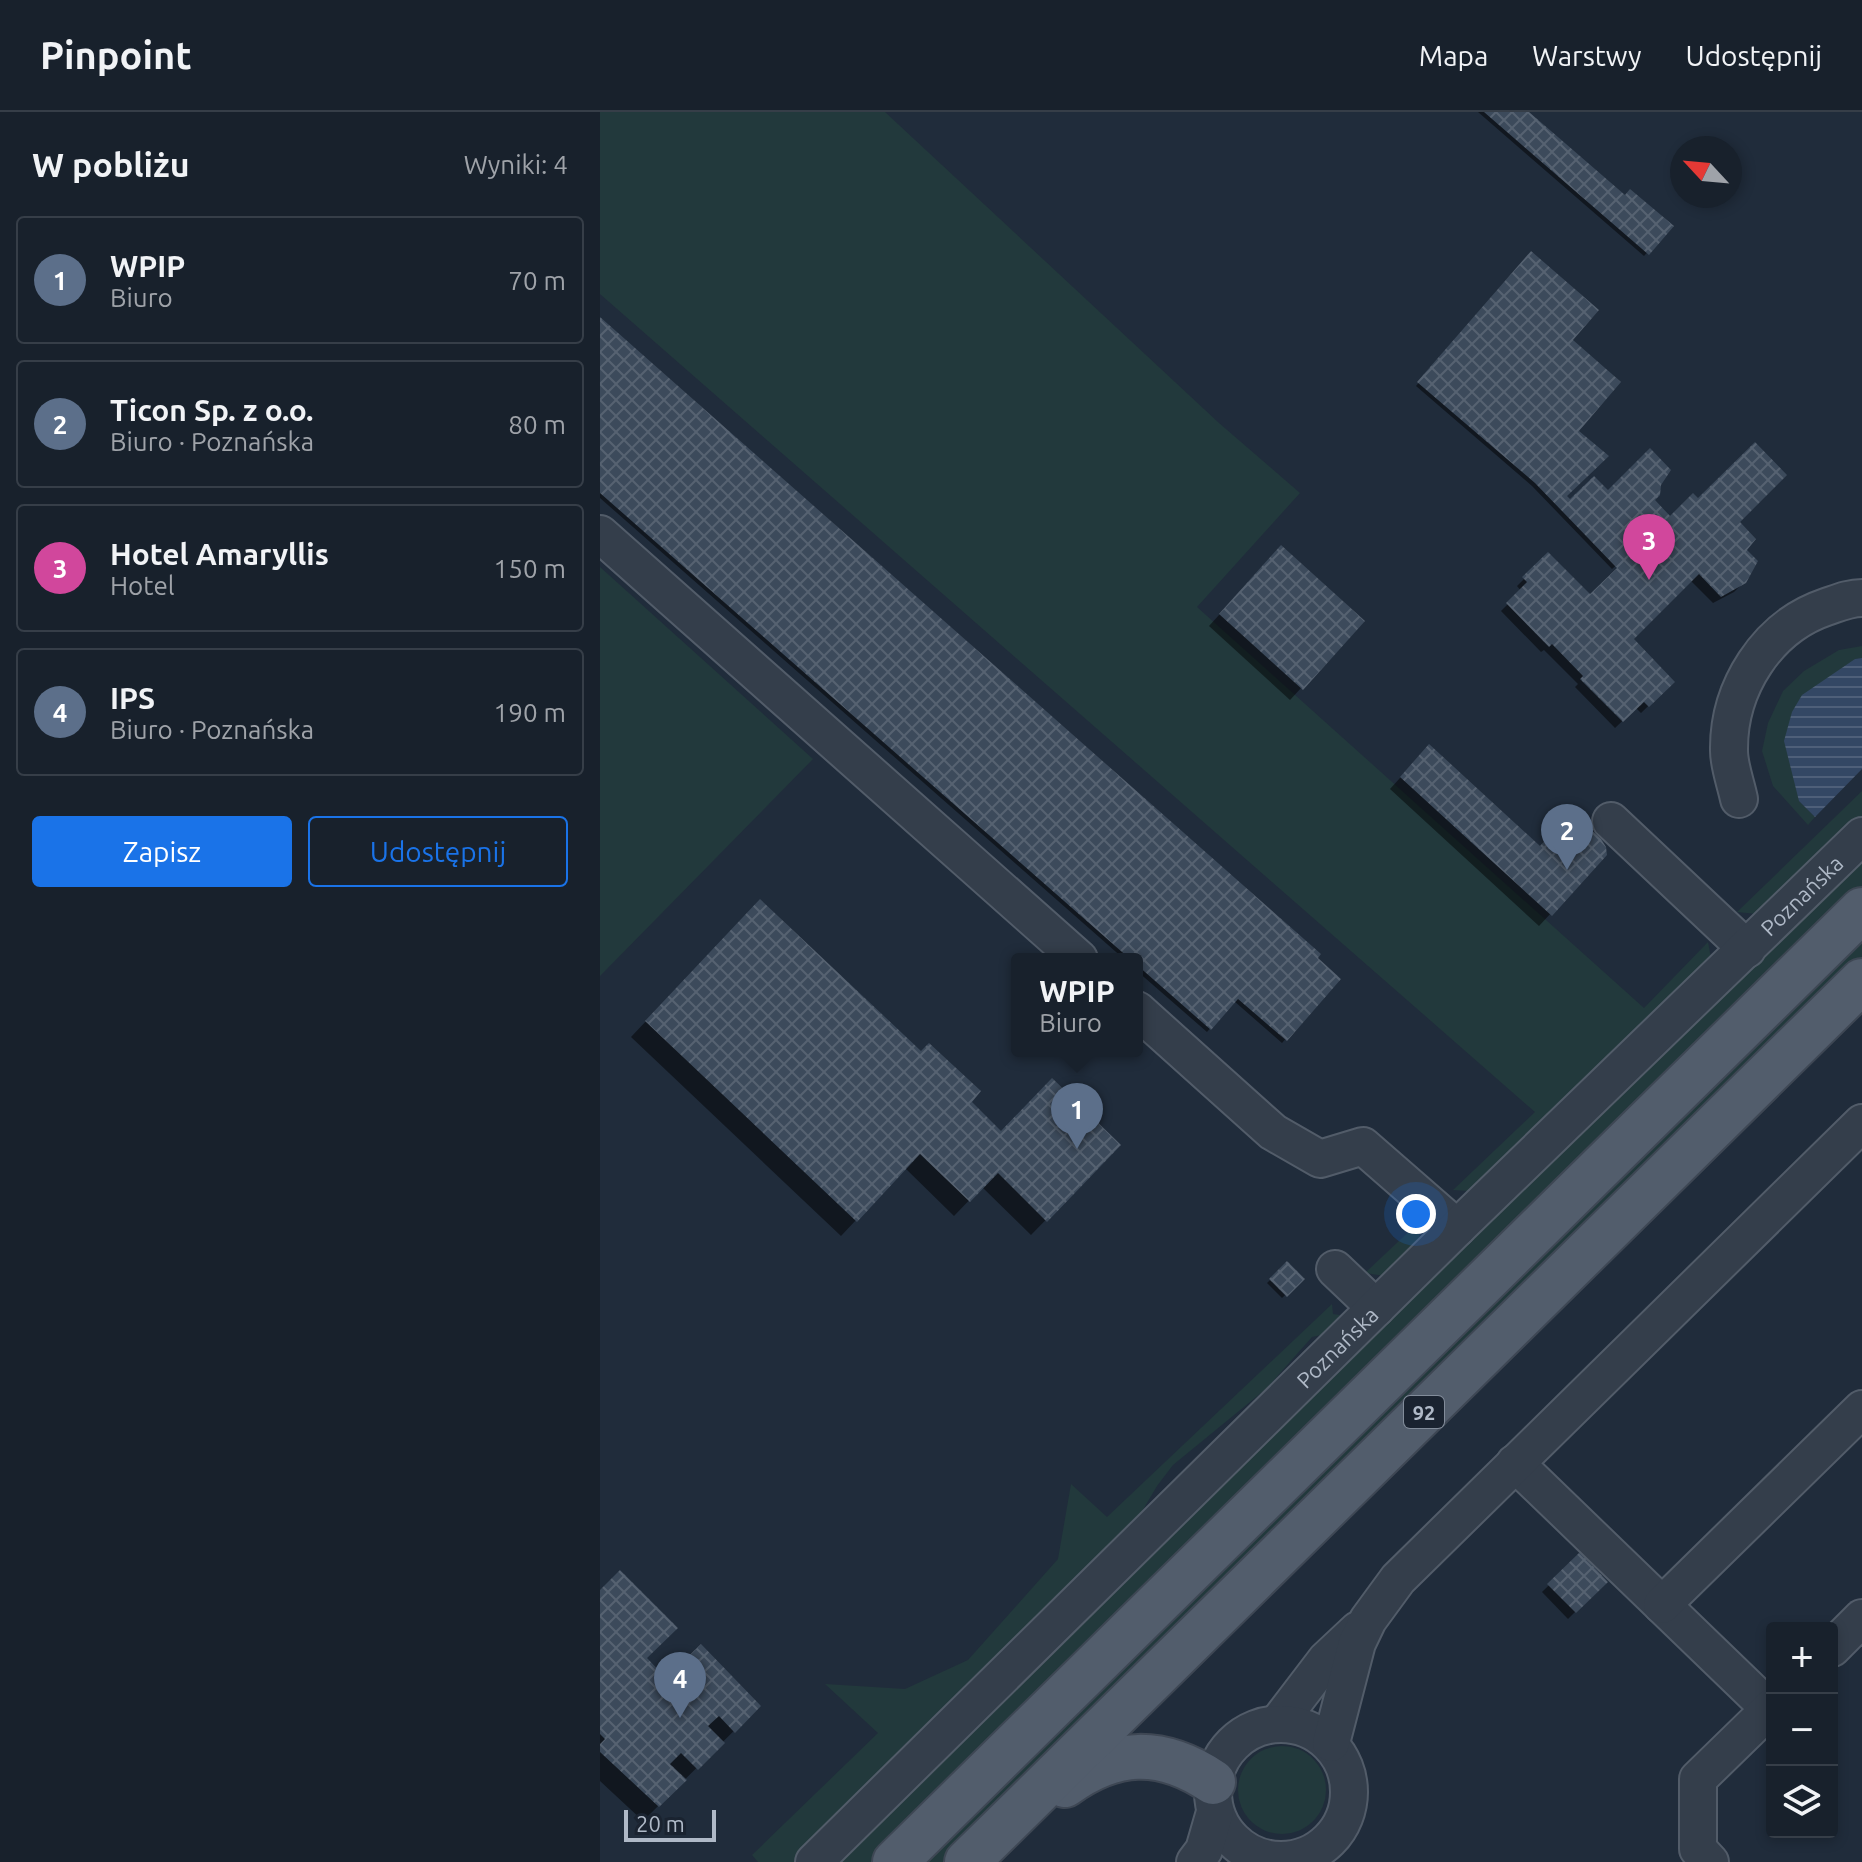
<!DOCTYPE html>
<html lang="pl">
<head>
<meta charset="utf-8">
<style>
	body { margin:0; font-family:Ubuntu,sans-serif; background:#252e38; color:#f1f3f6 }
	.controls { position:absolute; right:24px; bottom:24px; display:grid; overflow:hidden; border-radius:8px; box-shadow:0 4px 12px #0003 }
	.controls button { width:72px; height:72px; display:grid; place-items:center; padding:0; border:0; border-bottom:2px solid #363e48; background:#18212c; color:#f1f3f6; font:40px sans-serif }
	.compass { position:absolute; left:1070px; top:24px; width:72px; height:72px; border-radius:50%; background:#18212c; box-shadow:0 4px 12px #0003; rotate:296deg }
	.scale { position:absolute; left:24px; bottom:20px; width:92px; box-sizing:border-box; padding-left:8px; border:4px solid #afb9c7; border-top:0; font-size:22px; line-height:28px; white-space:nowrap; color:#afb9c7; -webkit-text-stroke:6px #1a2330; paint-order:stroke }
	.you { position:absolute; left:816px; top:1102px; width:28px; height:28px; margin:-20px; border:6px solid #fff; border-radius:50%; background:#1a73e8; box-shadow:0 0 0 12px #1a73e833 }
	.badge { display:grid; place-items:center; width:52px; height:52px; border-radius:50%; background:#1a73e8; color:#fff; font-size:26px; font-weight:700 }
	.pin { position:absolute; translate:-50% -66px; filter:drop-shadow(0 2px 4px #0008) }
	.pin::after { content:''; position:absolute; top:42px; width:28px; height:24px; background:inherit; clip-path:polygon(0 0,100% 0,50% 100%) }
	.popup { position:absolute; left:411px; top:841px; width:132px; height:104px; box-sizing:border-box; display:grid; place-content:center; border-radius:8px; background:#18212c; filter:drop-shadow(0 2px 6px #0005); font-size:26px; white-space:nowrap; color:#9fa3a9 }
	.popup b { font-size:30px; color:#f1f3f6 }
	.popup::after { content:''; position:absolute; left:50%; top:100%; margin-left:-16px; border:16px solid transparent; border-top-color:#18212c }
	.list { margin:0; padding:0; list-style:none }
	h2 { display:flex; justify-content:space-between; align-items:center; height:104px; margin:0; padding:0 32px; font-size:34px }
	h2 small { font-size:26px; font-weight:400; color:#9fa3a9 }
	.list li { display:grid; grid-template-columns:52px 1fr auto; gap:24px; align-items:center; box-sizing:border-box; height:128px; margin:0 16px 16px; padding:0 16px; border:2px solid #363e48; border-radius:8px }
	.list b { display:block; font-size:30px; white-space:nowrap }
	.list p { margin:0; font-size:26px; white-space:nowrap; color:#9fa3a9 }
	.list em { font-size:26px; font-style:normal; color:#9fa3a9 }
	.actions { display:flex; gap:16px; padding:24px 32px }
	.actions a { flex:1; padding:18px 0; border:2px solid #1a73e8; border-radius:8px; text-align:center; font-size:28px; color:#1a73e8 }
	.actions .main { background:#1a73e8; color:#fff }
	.icon { flex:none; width:44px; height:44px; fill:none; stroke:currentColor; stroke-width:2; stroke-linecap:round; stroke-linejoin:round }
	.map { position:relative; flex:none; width:1262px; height:1750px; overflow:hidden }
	header { display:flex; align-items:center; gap:48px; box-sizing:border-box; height:112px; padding:0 40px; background:#18212c; border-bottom:2px solid #363e48 }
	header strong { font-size:38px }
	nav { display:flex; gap:44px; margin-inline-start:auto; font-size:28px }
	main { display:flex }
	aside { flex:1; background:#18212c }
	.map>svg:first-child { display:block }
	.grass { fill:#22393c }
	.water { fill:url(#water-rules) }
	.shadow { fill:#0007 }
	.building { fill:url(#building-cross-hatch) }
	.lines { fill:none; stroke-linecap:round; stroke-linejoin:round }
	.minor-casing { stroke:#525c69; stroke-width:40 }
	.major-casing { stroke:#3e4754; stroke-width:48 }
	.minor { stroke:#343e4b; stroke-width:36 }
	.major { stroke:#525d6c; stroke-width:44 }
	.labels { text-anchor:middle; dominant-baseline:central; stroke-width:7; stroke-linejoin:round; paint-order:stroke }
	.shield { fill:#1a2330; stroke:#828c9a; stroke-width:2 }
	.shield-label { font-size:20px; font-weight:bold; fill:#afb9c7 }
	.street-label { font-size:22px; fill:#afb9c7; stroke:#1a2330 }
</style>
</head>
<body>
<header>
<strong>Pinpoint</strong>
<nav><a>Mapa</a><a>Warstwy</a><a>Udostępnij</a></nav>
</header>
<main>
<aside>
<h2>W pobliżu<small>Wyniki: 4</small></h2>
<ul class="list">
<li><span class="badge" style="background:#5c6f8a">1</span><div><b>WPIP</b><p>Biuro</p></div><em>70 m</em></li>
<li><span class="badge" style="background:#5c6f8a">2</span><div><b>Ticon Sp. z o.o.</b><p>Biuro · Poznańska</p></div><em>80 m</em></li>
<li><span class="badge" style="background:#d1479c">3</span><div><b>Hotel Amaryllis</b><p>Hotel</p></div><em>150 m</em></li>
<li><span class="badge" style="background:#5c6f8a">4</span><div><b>IPS</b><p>Biuro · Poznańska</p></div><em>190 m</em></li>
</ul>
<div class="actions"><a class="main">Zapisz</a><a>Udostępnij</a></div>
</aside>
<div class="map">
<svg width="1262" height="1750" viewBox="0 0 1262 1750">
	<defs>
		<pattern id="water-rules" width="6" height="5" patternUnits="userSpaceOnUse" patternTransform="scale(2)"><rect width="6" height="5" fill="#334764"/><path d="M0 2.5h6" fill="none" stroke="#4e5f79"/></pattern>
		<pattern id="building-cross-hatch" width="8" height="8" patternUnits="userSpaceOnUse" patternTransform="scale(2)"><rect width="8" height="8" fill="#3c4a5b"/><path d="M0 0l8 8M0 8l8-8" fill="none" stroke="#566271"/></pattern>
	</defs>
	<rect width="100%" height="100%" fill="#202c3b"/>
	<g class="grass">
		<polygon points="0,0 285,0 619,311 700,381 597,495 1044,896 1108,830 1111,846 869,1079 853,1078 935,1000 0,182"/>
		<polygon points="0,455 213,647 0,864"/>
		<polygon points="1262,534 1262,546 1255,547 1199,689 1215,705 1208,713 1173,674 1162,639 1168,611 1183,579 1204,559 1239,538"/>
		<polygon points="1262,679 1262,705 1169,794 1157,802 1137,800"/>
		<polygon points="1262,740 1262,775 608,1419 275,1750 232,1750"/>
		<polygon points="1262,820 1262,850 347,1750 318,1750"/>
		<polygon points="818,1111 820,1131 785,1164 765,1161"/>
		<polygon points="732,1192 733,1202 740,1203 730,1221 712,1225 667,1276 573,1353 557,1374 531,1418 479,1473 195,1750 158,1750 152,1743 278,1621 225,1572 305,1577 368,1548 458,1447 471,1372 507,1405"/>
		<circle cx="682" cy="1678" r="44"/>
	</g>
	<polygon class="water" points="1262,546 1262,657 1215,705 1199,689 1184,629 1192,600 1202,583 1255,547"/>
	<g class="shadow">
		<polygon points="878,0 926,0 1025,86 1071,114 1044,144"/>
		<polygon points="931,141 970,229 977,319 964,384 970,390 1008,381 1052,388 1070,407 1137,410 1144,438 1142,472 1134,480 1113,491 1090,468 1031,527 1073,570 1041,601 1036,596 1015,616 975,575 978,572 944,538 941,540 901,499 921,479 917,474 948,443 990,485 1022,454 1019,451 1012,457 932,374 816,274"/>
		<polygon points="0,208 739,867 682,931 634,889 607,920 537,859 537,847 524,847 0,386"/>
		<polygon points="670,447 762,510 690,588 609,514"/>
		<polygon points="818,646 939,736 1005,743 939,814 790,677"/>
		<polygon points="145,804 369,990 401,1021 518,1034 431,1123 382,1075 354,1104 305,1056 241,1124 31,925"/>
		<polygon points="687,1152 702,1167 682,1186 667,1171"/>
		<polygon points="980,1443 1005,1470 968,1507 942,1480"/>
		<polygon points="0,1481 44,1547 66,1569 159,1594 43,1709 0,1669"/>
	</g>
	<g class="building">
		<polygon points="884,0 929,0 1025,83 1030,77 1074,114 1049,143"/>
		<polygon points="931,139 999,198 973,228 1021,270 979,319 1009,344 967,384 970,387 994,364 1008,378 1050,336 1071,358 1061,373 1060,383 1055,388 1070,404 1093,381 1098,386 1155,330 1187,363 1140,410 1156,427 1147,438 1158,449 1146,471 1121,485 1099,462 1034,527 1075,570 1049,595 1044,590 1023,610 980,567 983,564 952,532 949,535 906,491 927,470 922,465 948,440 990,482 1017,456 935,371 817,270"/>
		<polygon points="0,205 721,842 718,846 741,867 687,929 638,887 611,918 537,853 537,847 530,847 0,381"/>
		<polygon points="681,433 765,509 703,578 619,502"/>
		<polygon points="829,632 940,734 971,699 1001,727 1006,735 1007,743 952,804 800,665"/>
		<polygon points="160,787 321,939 329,931 381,979 372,990 401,1019 452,966 521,1033 447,1110 398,1061 370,1090 320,1042 257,1110 45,909"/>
		<polygon points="687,1149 705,1167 687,1185 669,1167"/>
		<polygon points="980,1440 1008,1470 976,1501 947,1472"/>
		<polygon points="20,1458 78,1516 47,1546 66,1566 101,1532 161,1594 135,1621 119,1604 108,1614 125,1631 98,1658 81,1641 70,1652 87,1668 59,1695 0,1640 0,1632 5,1627 0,1622 0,1478"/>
	</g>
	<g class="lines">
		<defs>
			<g id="minor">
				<polyline points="0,422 479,847"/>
				<path d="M1139,687C1136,672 1129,654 1129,639C1128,576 1167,515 1226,495C1238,491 1249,486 1262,486"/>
				<polyline points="1011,709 1147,837"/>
				<polyline points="537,898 673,1020 720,1047 763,1034 857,1116"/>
				<polyline points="735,1157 776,1196"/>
				<polyline points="915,1351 1172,1599"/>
				<polyline points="1062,1493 1262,1297"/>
				<polyline points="1232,1536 1262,1506"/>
				<polyline points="678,1611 726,1548 758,1518"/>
				<circle cx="681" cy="1680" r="68"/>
				<polyline points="731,1631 757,1531 768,1508 798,1467 1262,1011"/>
				<path id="s1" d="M214,1750L857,1116L1262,724"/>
				<polyline points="595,1750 604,1738 615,1700"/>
				<polyline points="1110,1750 1098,1737 1098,1667 1172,1595"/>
			</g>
			<g id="major">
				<path d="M465,1673C515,1637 561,1635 613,1670"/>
				<polyline points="295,1750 1262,798"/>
				<polyline points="367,1750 1262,869"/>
			</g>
		</defs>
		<use href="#minor" class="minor-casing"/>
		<use href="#major" class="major-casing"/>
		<use href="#minor" class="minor"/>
		<use href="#major" class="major"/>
	</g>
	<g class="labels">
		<rect class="shield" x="804" y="1284" width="40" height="32" rx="6"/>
		<g class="shield-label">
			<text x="824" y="1300">92</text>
		</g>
		<g class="street-label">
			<text stroke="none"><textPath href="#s1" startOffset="1382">Poznańska</textPath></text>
			<text stroke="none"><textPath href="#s1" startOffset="734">Poznańska</textPath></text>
		</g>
	</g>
</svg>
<div class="controls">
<button>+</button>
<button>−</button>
<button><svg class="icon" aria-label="layers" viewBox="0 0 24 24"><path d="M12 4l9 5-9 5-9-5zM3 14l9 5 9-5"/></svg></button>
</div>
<svg class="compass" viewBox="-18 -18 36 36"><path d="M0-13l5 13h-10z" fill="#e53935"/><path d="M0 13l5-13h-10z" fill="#9fa3a9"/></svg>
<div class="scale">20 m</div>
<div class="you"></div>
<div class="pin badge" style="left:477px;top:1037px;background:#5c6f8a">1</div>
<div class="popup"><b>WPIP</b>Biuro</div>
<div class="pin badge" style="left:967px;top:758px;background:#5c6f8a">2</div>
<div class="pin badge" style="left:1049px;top:468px;background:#d1479c">3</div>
<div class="pin badge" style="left:80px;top:1606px;background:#5c6f8a">4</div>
</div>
</main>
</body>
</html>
